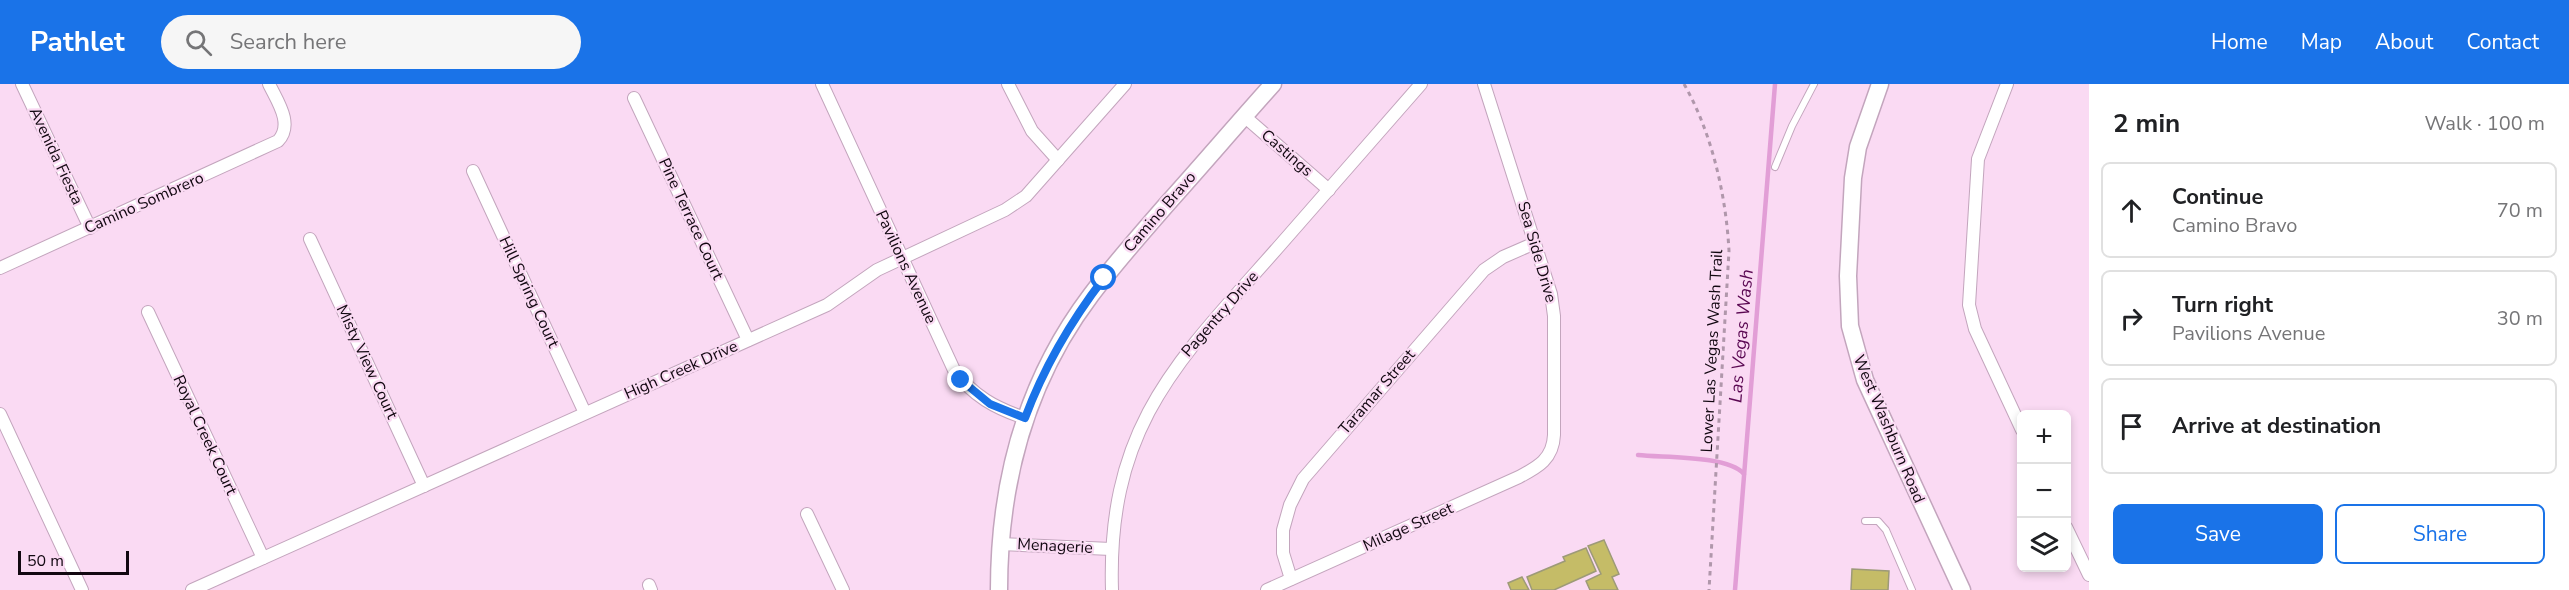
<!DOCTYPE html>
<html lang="en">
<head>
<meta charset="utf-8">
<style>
	body { margin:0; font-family:"Nunito Sans",sans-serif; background:#f6f6f6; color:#202124 }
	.controls { position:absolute; right:18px; bottom:18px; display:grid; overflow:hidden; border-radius:9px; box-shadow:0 3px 9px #0003 }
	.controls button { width:54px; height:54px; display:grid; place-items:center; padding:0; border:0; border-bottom:2px solid #e0e0e0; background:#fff; color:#202124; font:30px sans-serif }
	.scale { position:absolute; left:18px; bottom:15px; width:111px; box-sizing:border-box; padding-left:6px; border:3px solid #120811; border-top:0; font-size:16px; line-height:21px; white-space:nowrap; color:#120811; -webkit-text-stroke:4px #fadaf3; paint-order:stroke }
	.stop { position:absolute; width:18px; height:18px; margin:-14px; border:4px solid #1a73e8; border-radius:50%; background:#fff }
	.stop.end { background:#1a73e8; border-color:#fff; box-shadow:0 2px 6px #0008 }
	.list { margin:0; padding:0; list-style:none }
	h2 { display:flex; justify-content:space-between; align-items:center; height:78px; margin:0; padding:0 24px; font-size:26px }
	h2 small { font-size:20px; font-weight:400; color:#757577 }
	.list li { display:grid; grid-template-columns:39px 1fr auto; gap:18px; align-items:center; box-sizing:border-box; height:96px; margin:0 12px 12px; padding:0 12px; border:2px solid #e0e0e0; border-radius:9px }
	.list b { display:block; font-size:22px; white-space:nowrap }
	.list p { margin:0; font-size:20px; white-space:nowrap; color:#757577 }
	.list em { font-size:20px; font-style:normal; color:#757577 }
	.actions { display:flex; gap:12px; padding:18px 24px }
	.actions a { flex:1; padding:14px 0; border:2px solid #1a73e8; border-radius:9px; text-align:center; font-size:21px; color:#1a73e8 }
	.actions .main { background:#1a73e8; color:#fff }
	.icon { flex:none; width:33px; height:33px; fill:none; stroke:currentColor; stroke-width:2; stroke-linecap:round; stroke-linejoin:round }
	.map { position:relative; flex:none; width:2089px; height:506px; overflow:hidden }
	header { display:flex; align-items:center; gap:36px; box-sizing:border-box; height:84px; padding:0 30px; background:#1a73e8; color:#fff }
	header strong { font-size:28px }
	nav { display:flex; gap:33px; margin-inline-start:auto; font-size:21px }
	.search { width:420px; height:54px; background:#f6f6f6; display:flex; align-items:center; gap:15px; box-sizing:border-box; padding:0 21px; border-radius:33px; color:#757577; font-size:22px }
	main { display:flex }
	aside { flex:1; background:#fff }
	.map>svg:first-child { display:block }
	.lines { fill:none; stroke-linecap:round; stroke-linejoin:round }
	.stream { stroke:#e29ed6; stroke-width:4.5 }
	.building { fill:#c5bc67; stroke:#9d9a78; stroke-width:1.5 }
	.lane-casing { stroke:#c3a5bd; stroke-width:8 }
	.street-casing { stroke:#c3a5bd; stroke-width:14 }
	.secondary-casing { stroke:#c3a5bd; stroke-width:19 }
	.path { stroke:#b097ab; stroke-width:3; stroke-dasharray:4.5 4.5; stroke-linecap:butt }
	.lane { stroke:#fff; stroke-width:6 }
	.street { stroke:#fff; stroke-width:12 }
	.secondary { stroke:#fff; stroke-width:16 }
	.route { stroke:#1a73e8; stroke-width:8 }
	.labels { text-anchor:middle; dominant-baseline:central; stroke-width:4.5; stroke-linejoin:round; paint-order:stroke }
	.street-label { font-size:16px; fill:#120811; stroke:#fadaf3 }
	.water-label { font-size:18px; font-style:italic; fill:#5a0852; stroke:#fadaf3 }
</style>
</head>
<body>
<header>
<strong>Pathlet</strong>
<div class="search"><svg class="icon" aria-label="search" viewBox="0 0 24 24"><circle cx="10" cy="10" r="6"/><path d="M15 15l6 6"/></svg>Search here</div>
<nav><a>Home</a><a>Map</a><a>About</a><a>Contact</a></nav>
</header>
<main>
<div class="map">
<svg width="2089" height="506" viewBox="0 0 2089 506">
	<rect width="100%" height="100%" fill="#fadaf3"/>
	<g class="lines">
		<g class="stream">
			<path d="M1638,371C1664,374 1727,371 1744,390"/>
			<polyline points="1735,506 1775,0"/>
		</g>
	</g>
	<g class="building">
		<polygon points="1604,456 1619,490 1612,493 1618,506 1590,506 1586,497 1601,490 1588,462"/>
		<polygon points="1586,464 1596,487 1554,506 1532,506 1527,493 1565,477 1563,473"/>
		<polygon points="1852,485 1889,487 1888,506 1851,506"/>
		<polygon points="1522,493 1529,506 1511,506 1508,499"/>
	</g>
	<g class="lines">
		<defs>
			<g id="lane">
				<polyline points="1775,83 1792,42 1814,0"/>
				<polyline points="1865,437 1878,437 1886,446 1912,506"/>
			</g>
			<g id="street">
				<polyline points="22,0 90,144"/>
				<path d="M822,0L954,286C973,312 995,324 1025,334"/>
				<polyline points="1008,0 1032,47 1058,76"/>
				<polyline points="2007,0 1978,75 1969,221 1975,245 2022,346"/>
				<polyline points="634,14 748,256"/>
				<polyline points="1244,32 1329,106"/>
				<polyline points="473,87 585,329"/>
				<polyline points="310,155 424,402"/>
				<path d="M0,184L278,57C294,40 277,17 269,0"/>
				<polyline points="148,228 263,474"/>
				<polyline points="0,330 82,506"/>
				<polyline points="807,430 843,506"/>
				<polyline points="2066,443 2089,491"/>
				<polyline points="1000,460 1111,465"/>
				<polyline points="1291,495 1283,469 1283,446 1290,421 1303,395 1484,186 1503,173 1535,159"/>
				<polyline points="649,501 651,506"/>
				<polyline points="192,506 827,221 877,186 1005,126 1026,112 1125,0"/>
				<path d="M1112,506C1107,340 1179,276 1281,160C1328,107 1374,53 1421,0"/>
				<path d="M1267,506L1519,393C1538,383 1553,375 1554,351V232L1551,210L1484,0"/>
			</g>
			<g id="secondary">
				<polyline points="1880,0 1858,63 1853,94 1848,192 1850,242 1865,296 1962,506"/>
				<path d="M999,506C999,399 1026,297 1091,211C1115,179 1141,150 1167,120C1203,80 1237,40 1273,0"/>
			</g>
		</defs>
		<use href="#lane" class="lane-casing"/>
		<use href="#street" class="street-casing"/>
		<use href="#secondary" class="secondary-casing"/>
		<path class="path" d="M1684,0C1712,49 1726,111 1729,167L1709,506"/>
		<use href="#lane" class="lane"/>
		<use href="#street" class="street"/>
		<use href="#secondary" class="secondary"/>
	</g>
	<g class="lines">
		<path class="route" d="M961,296L990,320L1025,334C1044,283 1071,237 1104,194"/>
	</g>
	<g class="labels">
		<g class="street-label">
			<text transform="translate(1287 69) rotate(41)">Castings</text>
			<text transform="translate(56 72) rotate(65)">Avenida Fiesta</text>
			<text transform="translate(144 119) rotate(-24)">Camino Sombrero</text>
			<text transform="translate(1160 128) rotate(-49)">Camino Bravo</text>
			<text transform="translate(691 135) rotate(65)">Pine Terrace Court</text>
			<text transform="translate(1537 168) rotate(74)">Sea Side Drive</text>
			<text transform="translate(906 183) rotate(65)">Pavilions Avenue</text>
			<text transform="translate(529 208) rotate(65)">Hill Spring Court</text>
			<text transform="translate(1220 230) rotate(-49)">Pagentry Drive</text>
			<text transform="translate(1712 267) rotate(-87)">Lower Las Vegas Wash Trail</text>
			<text transform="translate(367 278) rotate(65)">Misty View Court</text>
			<text transform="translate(681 286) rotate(-24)">High Creek Drive</text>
			<text transform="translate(1377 308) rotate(-49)">Taramar Street</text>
			<text transform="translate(1889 345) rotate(67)">West Washburn Road</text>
			<text transform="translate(205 351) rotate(65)">Royal Creek Court</text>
			<text transform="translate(1408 443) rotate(-24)">Milage Street</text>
			<text transform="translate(1055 462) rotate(3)">Menagerie</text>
		</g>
		<g class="water-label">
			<text transform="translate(1741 252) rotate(-85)">Las Vegas Wash</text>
		</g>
	</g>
</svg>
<div class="controls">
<button>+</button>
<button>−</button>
<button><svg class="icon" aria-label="layers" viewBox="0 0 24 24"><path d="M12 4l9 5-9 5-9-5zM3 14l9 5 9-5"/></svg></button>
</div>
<div class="scale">50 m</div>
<div class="stop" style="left:1104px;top:194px"></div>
<div class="stop end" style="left:961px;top:296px"></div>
</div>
<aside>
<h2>2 min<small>Walk · 100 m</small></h2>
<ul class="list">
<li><svg class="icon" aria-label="ahead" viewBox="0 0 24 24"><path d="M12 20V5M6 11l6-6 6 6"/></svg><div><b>Continue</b><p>Camino Bravo</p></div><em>70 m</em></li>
<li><svg class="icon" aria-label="right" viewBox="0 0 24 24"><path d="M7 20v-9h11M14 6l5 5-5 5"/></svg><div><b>Turn right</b><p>Pavilions Avenue</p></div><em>30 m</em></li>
<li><svg class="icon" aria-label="arrive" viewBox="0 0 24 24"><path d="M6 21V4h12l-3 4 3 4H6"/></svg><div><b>Arrive at destination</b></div></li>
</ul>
<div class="actions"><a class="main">Save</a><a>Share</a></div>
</aside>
</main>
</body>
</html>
